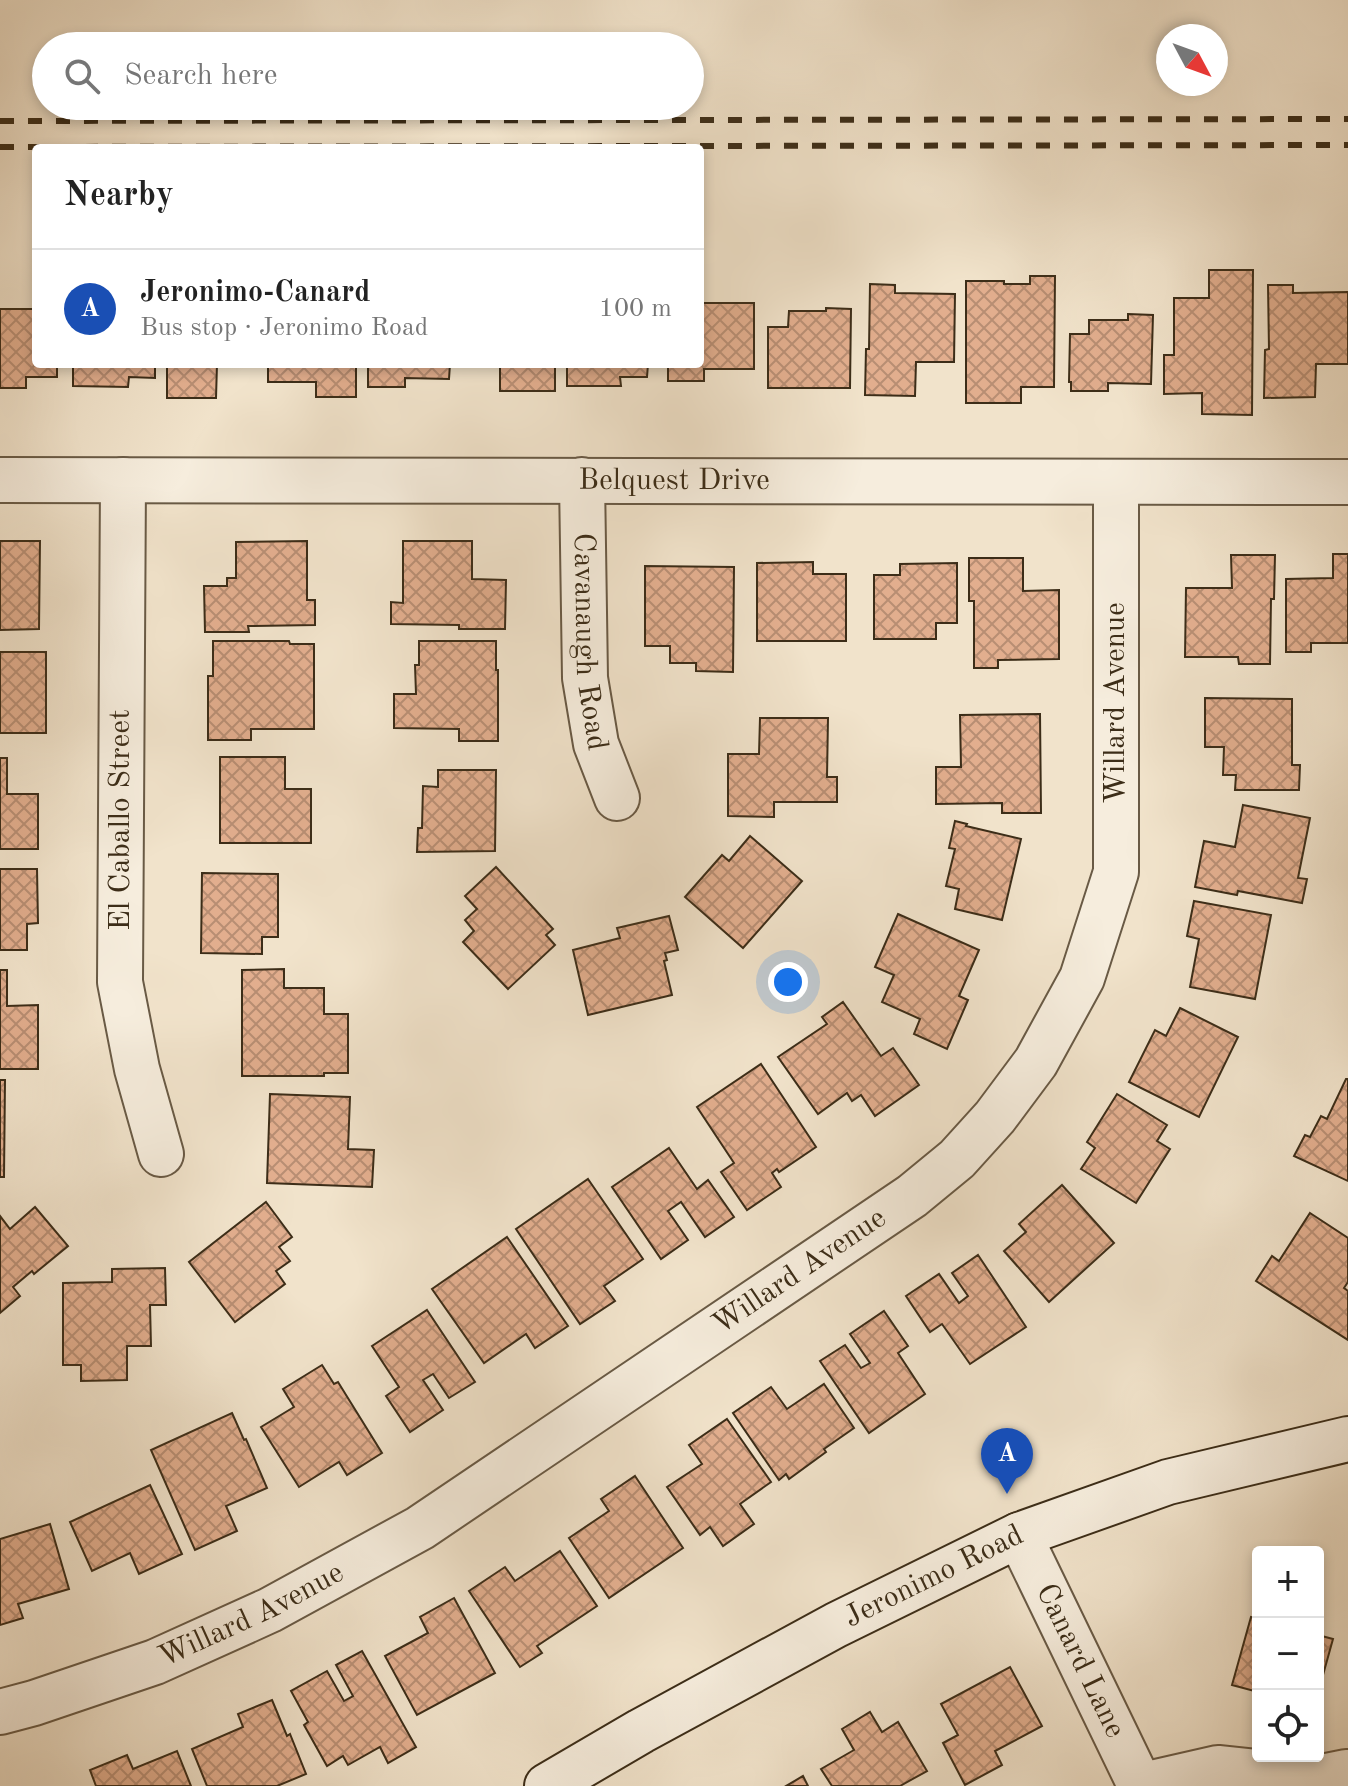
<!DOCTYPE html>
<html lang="en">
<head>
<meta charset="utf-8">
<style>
	body { margin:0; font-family:"Old Standard TT",serif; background:#f2f2f2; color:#222 }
	.controls { position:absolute; right:24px; bottom:24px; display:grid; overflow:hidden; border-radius:8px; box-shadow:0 4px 12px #0003 }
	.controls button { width:72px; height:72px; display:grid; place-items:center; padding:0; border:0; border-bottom:2px solid #e0e0e0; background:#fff; color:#222; font:40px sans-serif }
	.compass { position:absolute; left:1156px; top:24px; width:72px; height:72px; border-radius:50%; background:#fff; box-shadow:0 4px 12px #0003; rotate:131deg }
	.you { position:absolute; left:788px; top:982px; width:28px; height:28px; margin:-20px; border:6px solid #fff; border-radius:50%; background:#1a73e8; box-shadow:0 0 0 12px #1a73e833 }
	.badge { display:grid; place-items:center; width:52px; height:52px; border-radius:50%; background:#8f2418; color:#fff; font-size:26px; font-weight:700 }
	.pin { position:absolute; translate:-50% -66px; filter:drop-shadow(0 2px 4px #0008) }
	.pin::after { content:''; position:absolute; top:42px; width:28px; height:24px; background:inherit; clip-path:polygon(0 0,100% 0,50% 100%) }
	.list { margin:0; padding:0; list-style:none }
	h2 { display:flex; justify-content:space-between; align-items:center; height:104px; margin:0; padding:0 32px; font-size:34px }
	h2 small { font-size:26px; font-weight:400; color:#767676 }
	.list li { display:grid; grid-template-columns:52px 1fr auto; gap:24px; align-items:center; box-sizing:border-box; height:120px; padding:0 32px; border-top:2px solid #e0e0e0 }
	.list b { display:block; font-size:30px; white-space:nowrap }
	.list p { margin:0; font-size:26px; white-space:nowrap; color:#767676 }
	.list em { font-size:26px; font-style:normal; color:#767676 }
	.icon { flex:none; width:44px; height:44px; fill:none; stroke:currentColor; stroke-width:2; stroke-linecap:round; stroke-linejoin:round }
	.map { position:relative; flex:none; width:1348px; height:1786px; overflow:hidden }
	.search { position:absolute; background:#fff; box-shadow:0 4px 12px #0003; left:32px; top:32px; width:672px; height:88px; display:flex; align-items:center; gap:20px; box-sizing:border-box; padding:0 28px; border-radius:44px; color:#767676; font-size:30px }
	.panel { position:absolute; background:#fff; box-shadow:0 4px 12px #0003; left:32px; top:144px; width:672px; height:224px; border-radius:8px }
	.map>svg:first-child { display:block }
	.building { fill:url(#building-cross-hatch); stroke:#3c2d18; stroke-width:2 }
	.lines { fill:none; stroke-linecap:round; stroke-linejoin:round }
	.street-casing { stroke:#695a45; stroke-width:48 }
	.secondary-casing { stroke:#3c2d18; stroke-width:48 }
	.street { stroke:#f6eddd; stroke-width:44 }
	.secondary { stroke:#f6eddd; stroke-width:44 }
	.rail { stroke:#3c2d18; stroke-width:6; stroke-dasharray:14 14; stroke-linecap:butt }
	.labels { text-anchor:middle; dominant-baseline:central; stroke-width:6; stroke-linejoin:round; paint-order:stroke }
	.street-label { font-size:30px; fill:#3c2d18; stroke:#f6eddd }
</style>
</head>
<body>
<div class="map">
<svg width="1348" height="1786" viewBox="0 0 1348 1786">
	<defs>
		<pattern id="building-cross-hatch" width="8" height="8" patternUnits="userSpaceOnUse" patternTransform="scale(2)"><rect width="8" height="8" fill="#e2ae8e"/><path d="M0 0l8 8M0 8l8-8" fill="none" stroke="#b88e73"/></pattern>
	</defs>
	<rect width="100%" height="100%" fill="#f1e3cb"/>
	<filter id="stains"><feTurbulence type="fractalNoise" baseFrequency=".0025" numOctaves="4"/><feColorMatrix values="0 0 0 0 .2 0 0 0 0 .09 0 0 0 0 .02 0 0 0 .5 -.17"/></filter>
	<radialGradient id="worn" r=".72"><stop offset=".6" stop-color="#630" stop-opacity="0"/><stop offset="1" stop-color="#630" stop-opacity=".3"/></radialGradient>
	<g class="building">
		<polygon points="1209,270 1253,270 1252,415 1202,414 1202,393 1164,394 1164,355 1174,355 1174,298 1209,298"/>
		<polygon points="1030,276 1055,276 1054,387 1021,387 1021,403 966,403 966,281 1004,281 1004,284 1030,284"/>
		<polygon points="870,284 895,285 895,293 955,294 954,362 916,362 915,396 865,395 866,349 869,349"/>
		<polygon points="1268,285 1293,285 1293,293 1348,292 1348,364 1316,364 1315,397 1264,398 1265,350 1269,349"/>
		<polygon points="700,303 754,303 754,369 704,369 704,381 668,381 668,364 700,364"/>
		<polygon points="826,308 851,309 850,388 768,388 768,327 788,327 789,311 826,311"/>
		<polygon points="0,309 36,309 36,364 57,364 57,377 26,377 26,388 0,388"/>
		<polygon points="1128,314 1153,315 1151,384 1108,383 1108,391 1071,391 1071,382 1069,382 1070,334 1089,334 1089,320 1128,320"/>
		<polygon points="73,364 155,364 155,378 129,377 128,387 73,386"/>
		<polygon points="167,364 217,364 216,398 167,398"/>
		<polygon points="268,364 356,364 356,397 316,397 316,382 268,382"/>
		<polygon points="368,364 450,364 449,379 405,378 405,387 368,387"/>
		<rect x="500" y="364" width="55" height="27"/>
		<polygon points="567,364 648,364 647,377 620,377 621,386 567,386"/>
		<polygon points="0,541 40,541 39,629 0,630"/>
		<polygon points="307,541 307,600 315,600 315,625 248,626 249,632 205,632 204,586 227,586 227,578 236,578 236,542"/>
		<polygon points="403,541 472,541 472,579 506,580 505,629 459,629 459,625 391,624 391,602 403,603"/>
		<polygon points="1333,554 1348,554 1348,643 1311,643 1311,652 1286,652 1286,579 1333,578"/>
		<polygon points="1231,555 1275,555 1274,599 1271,599 1270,664 1239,664 1238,657 1185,657 1186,588 1232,588"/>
		<polygon points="969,558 1023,558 1023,591 1059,590 1059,659 998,660 998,668 974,668 974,601 969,601"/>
		<polygon points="813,562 813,574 846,574 846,641 757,641 757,563"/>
		<polygon points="957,563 957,623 936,623 936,639 874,639 874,575 900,575 900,564"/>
		<polygon points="645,566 734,567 733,672 696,671 696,663 670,663 670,646 645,646"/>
		<polygon points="213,641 289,641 290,644 314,644 314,729 251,729 251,740 208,740 208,676 213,676"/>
		<polygon points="419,641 496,641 496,670 498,670 498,741 459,741 459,729 394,728 394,694 416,694 415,665 419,665"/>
		<rect x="0" y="652" width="46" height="81"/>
		<polygon points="1205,698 1292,699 1292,765 1300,765 1299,790 1235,790 1236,775 1223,775 1224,747 1205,747"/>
		<polygon points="1040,714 1041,813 1002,813 1002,803 936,804 936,767 961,767 960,715"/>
		<polygon points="760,718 828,718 827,777 837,777 837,802 774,802 774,817 728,816 728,754 759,754"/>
		<polygon points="220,757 285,757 285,789 311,789 311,843 220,843"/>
		<polygon points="0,758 7,758 7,794 38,794 38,849 0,849"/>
		<polygon points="438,770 496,770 495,851 417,852 418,828 422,828 423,786 438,787"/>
		<polygon points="1243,805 1310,818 1298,878 1307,879 1302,903 1238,891 1237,895 1195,887 1204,841 1235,847"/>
		<polygon points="955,821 967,824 966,826 1021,839 1002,920 955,909 959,889 946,886 955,849 949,848"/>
		<polygon points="750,836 802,881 743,948 685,897 722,855 729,861"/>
		<polygon points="496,867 553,929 546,935 555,945 508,989 463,942 474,931 465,920 477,909 465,896"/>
		<polygon points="0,869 37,869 38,923 27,924 27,950 0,950"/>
		<polygon points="202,873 278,874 278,937 262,937 262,954 201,953"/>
		<polygon points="1194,901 1271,915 1255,999 1190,987 1199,939 1187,936"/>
		<polygon points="898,914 979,950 959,996 968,1000 947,1049 914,1034 920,1019 882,1002 894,975 875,967"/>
		<polygon points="669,916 678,950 665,953 667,960 664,961 672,995 588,1015 573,950 620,938 617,928"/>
		<polygon points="284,969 284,988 324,988 324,1014 348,1014 348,1073 324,1073 324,1076 242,1076 242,970"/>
		<polygon points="0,970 7,970 7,1006 38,1005 38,1069 0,1069"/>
		<polygon points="843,1002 881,1056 893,1048 919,1085 875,1116 861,1095 852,1101 847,1093 818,1114 778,1057 827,1024 822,1017"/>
		<polygon points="1180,1008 1238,1037 1199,1117 1129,1082 1155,1030 1166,1036"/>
		<polygon points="761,1064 816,1147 779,1172 777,1169 772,1173 781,1187 747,1210 721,1172 734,1163 697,1107"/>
		<polygon points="1346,1079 1348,1079 1348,1181 1294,1156 1305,1135 1310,1137 1321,1116 1327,1119"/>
		<polygon points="0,1080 5,1080 4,1177 0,1177"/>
		<polygon points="270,1094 350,1097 348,1149 374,1150 372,1187 267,1183"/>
		<polygon points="1117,1094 1167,1125 1157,1141 1170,1149 1136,1203 1081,1169 1095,1148 1087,1142"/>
		<polygon points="669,1148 697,1189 708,1180 734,1217 705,1237 681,1202 668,1211 688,1240 661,1259 612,1187"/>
		<polygon points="588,1179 643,1259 604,1286 615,1301 580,1324 516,1229"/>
		<polygon points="1062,1185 1114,1243 1049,1302 1004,1251 1026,1232 1019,1224"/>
		<polygon points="266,1202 292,1237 279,1247 290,1261 276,1271 285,1284 235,1322 189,1262"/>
		<polygon points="35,1207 68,1246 34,1274 32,1271 13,1287 20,1296 0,1313 0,1216 10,1229"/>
		<polygon points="1310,1213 1348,1238 1348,1282 1344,1288 1348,1291 1348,1340 1256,1281 1272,1256 1279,1261"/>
		<polygon points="507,1237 568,1326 535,1348 526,1334 484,1363 432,1289"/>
		<polygon points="978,1255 1026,1327 970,1364 942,1324 930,1332 906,1296 939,1274 959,1303 968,1296 952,1273"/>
		<polygon points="165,1268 166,1305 150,1305 151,1346 127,1346 127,1380 81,1381 81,1365 63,1365 63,1283 112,1282 112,1269"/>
		<polygon points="427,1310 475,1382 449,1398 433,1374 423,1380 443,1410 410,1432 386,1396 399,1387 372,1346"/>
		<polygon points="884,1311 908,1346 898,1353 925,1394 869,1433 820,1361 845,1345 861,1368 870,1363 850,1334"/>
		<polygon points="322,1365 334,1384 338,1382 382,1453 347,1475 339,1462 299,1487 261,1427 294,1407 283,1389"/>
		<polygon points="824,1384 854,1428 824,1449 826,1452 789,1479 786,1474 779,1480 733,1413 771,1387 787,1409"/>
		<polygon points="232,1413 244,1440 246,1439 267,1488 226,1506 237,1531 195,1550 151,1450"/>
		<polygon points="727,1419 771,1482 740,1504 754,1524 723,1546 710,1527 700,1535 667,1487 702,1464 689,1445"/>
		<polygon points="635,1476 683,1548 609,1598 569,1538 609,1511 601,1499"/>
		<polygon points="150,1485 182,1554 139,1574 130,1553 92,1571 70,1522"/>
		<polygon points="50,1524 69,1589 18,1604 23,1618 0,1625 0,1539"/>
		<polygon points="560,1551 597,1606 537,1646 542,1653 520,1667 469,1591 505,1567 515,1581"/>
		<polygon points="454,1598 495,1673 417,1715 385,1656 428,1633 420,1617"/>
		<polygon points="1251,1617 1258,1619 1258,1692 1232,1685"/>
		<polygon points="1318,1635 1333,1639 1318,1693"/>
		<polygon points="362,1651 416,1747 388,1763 380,1747 348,1765 343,1756 327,1766 304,1725 308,1722 291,1691 327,1671 344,1701 353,1696 336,1665"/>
		<polygon points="1010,1667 1042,1726 995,1751 1002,1765 965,1785 943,1743 958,1735 941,1704"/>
		<polygon points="272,1700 287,1736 290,1734 306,1774 277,1786 207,1786 192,1749 243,1727 238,1714"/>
		<polygon points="870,1712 882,1732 898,1722 927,1771 900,1786 832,1786 821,1769 854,1750 842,1729"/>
		<polygon points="177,1751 191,1786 96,1786 90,1770 127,1755 133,1769"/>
		<polygon points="803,1776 808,1786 786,1786"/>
	</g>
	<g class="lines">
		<defs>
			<g id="street">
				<path id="s1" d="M0,480L1348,482"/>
				<polyline points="123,480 120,982 137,1069 161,1154"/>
				<path id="s2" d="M582,480L585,678L596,744L617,798"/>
				<path id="s3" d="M1019,1535L1140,1785"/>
				<path id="s4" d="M0,1712L34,1703L155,1662L270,1610L420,1528L912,1196L957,1159L995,1117L1036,1062L1082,978L1116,872V482"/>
				<polyline points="1139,1786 1218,1768 1316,1778 1346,1772"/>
			</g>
			<g id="secondary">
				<path id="s5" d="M547,1786L641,1731L836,1625L1019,1535L1168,1482L1348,1439"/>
			</g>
		</defs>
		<use href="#street" class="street-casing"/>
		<use href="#secondary" class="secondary-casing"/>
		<use href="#street" class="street"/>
		<use href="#secondary" class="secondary"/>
		<g class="rail">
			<polyline points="0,121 1348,119"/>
			<polyline points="0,147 1348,145"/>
		</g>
	</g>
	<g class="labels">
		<g class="street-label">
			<text stroke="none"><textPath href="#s1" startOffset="674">Belquest Drive</textPath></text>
			<text stroke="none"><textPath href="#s2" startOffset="162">Cavanaugh Road</textPath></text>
			<text transform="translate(1116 703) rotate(-90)">Willard Avenue</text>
			<text transform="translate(121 820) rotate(-90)">El Caballo Street</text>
			<text stroke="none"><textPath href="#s4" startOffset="918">Willard Avenue</textPath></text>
			<text stroke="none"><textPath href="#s5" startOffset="440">Jeronimo Road</textPath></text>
			<text stroke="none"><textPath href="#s4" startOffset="270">Willard Avenue</textPath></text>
			<text stroke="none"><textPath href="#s3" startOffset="140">Canard Lane</textPath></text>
		</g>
	</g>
	<rect width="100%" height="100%" filter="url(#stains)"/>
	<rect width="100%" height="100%" fill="url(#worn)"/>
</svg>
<div class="controls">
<button>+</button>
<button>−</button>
<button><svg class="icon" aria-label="locate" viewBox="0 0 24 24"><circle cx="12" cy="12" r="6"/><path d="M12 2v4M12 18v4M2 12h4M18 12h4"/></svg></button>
</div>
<svg class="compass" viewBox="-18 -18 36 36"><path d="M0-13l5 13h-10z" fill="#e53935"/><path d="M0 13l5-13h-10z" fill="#767676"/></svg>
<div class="you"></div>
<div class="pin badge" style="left:1007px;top:1494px;background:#1a4fb4">A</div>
<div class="search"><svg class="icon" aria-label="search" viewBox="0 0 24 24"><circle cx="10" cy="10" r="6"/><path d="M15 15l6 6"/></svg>Search here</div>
<section class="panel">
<h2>Nearby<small></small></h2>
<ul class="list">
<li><span class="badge" style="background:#1a4fb4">A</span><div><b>Jeronimo-Canard</b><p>Bus stop · Jeronimo Road</p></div><em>100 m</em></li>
</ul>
</section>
</div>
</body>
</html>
